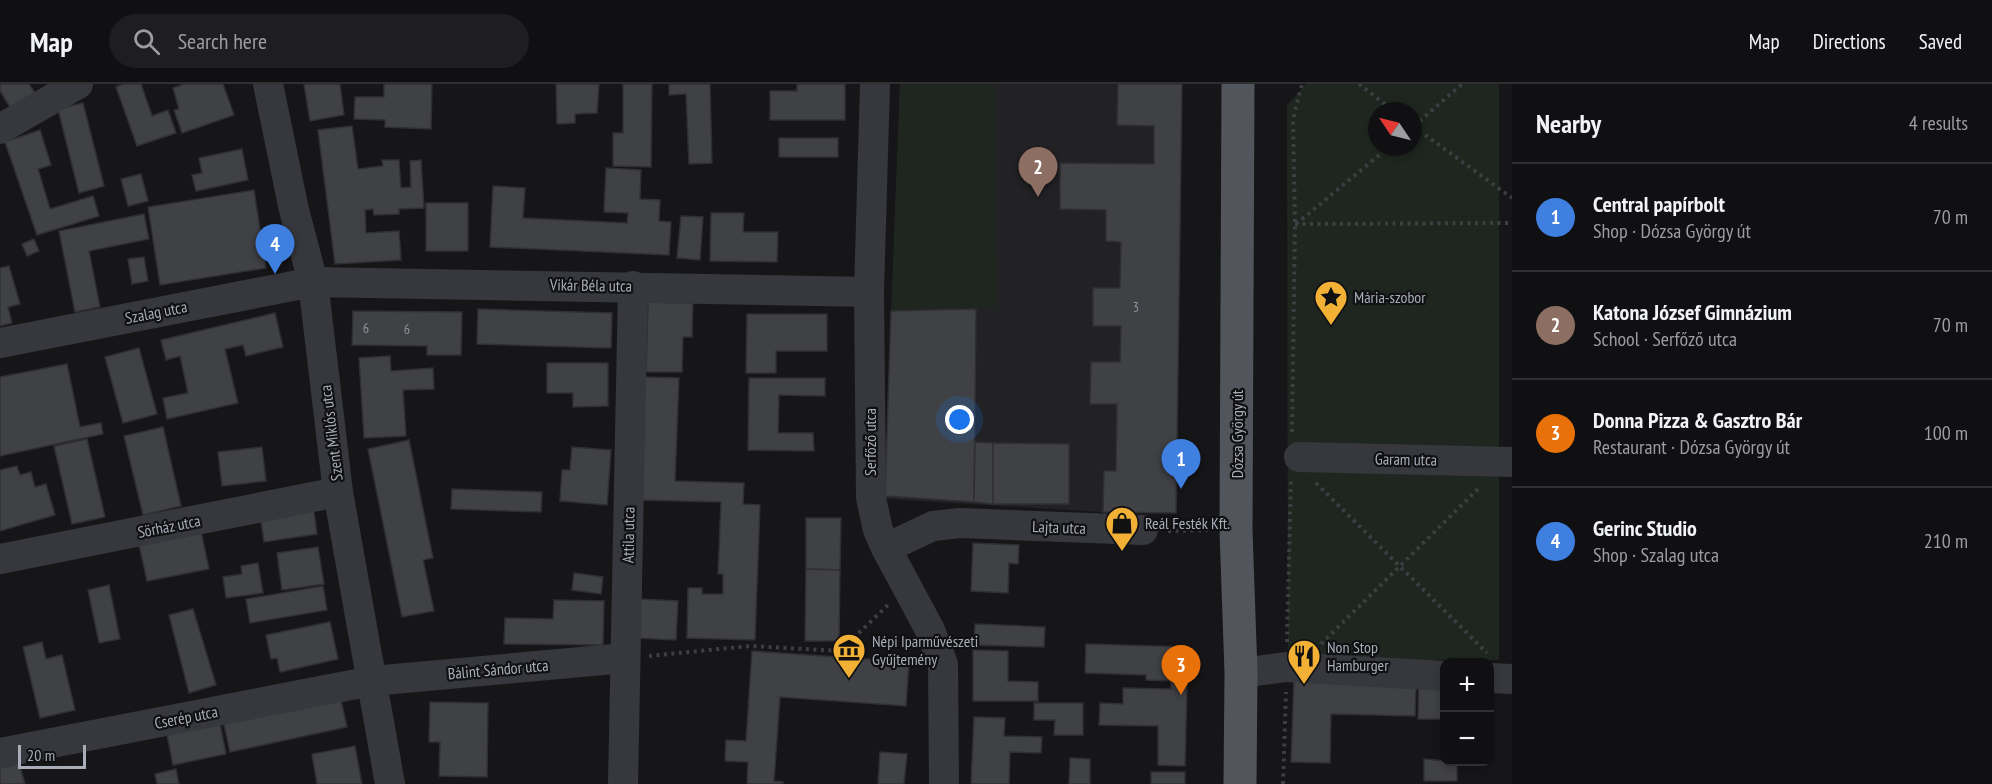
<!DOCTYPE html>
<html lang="en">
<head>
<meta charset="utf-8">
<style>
	body { margin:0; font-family:"PT Sans Narrow",sans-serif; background:#1e1e20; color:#f1f3f6 }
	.controls { position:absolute; right:18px; bottom:18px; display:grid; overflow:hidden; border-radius:12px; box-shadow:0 3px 9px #0003 }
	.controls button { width:54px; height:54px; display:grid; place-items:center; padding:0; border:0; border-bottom:2px solid #303032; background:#101012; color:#f1f3f6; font:30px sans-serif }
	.compass { position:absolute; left:1368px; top:18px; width:54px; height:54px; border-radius:50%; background:#101012; box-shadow:0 3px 9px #0003; rotate:305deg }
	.scale { position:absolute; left:18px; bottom:15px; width:68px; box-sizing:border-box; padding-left:6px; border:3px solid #a8adb8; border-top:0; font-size:16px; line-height:21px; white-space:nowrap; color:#a8adb8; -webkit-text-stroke:4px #111113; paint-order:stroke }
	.you { position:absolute; left:960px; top:336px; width:21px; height:21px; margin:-15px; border:4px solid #fff; border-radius:50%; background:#1a73e8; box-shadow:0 0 0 9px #1a73e833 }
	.badge { display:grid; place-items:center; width:39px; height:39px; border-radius:50%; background:#2563eb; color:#fff; font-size:20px; font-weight:700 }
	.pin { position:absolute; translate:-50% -50px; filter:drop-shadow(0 2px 3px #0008) }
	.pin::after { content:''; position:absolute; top:32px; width:21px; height:18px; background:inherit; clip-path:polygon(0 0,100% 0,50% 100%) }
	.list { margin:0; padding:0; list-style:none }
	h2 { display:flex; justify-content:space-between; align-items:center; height:78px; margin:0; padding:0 24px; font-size:26px }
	h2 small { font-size:20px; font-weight:400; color:#9c9d9f }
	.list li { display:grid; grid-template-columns:39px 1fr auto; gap:18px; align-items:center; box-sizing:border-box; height:108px; padding:0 24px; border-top:2px solid #303032 }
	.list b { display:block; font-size:22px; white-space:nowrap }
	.list p { margin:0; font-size:20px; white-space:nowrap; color:#9c9d9f }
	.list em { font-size:20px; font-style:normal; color:#9c9d9f }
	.icon { flex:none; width:33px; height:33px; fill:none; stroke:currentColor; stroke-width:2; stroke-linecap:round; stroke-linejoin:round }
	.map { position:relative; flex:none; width:1512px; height:700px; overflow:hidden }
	header { display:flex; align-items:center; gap:36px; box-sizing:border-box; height:84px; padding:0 30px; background:#101012; border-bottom:2px solid #303032 }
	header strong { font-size:28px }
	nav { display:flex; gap:33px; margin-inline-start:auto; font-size:21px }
	.search { width:420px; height:54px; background:#1e1e20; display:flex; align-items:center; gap:15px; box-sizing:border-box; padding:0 21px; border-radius:33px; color:#9c9d9f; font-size:22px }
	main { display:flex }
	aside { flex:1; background:#101012 }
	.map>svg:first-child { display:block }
	.built { fill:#222225 }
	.green { fill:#1e261f; fill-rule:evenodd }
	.building { fill:#404145; stroke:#303034; stroke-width:1.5 }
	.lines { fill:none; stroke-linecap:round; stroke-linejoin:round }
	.path { stroke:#3d3f44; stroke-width:4; stroke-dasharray:3 4.5; stroke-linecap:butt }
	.minor { stroke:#37383d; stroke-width:30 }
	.major { stroke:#53555c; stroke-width:33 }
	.labels { text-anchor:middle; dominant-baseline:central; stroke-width:4.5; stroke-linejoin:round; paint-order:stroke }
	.number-label { font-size:14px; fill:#8e929b }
	.street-label { font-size:16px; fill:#a8adb8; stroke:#111113 }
	.poi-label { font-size:16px; fill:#a8adb8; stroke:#111113; text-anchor:start }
</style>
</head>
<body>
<header>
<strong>Map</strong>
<div class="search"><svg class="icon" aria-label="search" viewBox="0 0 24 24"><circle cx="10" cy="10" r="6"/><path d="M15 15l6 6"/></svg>Search here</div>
<nav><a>Map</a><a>Directions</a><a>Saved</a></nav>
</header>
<main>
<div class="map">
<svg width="1512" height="700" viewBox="0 0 1512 700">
	<rect width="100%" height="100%" fill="#161618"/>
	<polygon class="built" points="900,0 1182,0 1176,429 1103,428 885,415"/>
	<g class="green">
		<polygon points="900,0 996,0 997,224 891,227"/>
		<path d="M1306,0H1499V576L1288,577L1287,21ZM1377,27H1413V63H1377Z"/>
	</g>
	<g class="building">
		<polygon points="0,0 29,0 35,9 11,25 0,7"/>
		<polygon points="123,0 141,0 152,32 168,26 176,49 137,62 116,3"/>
		<polygon points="184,0 223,0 234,31 182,49 174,26 179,25 173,4"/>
		<polygon points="304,0 340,0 344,31 310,37"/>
		<polygon points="384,0 432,0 431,45 385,43 385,36 354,35 355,13 384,13"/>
		<polygon points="556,0 599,0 597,29 575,30 575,39 557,40"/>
		<polygon points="623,0 652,0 651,83 613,82 613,49 623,49"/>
		<polygon points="669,0 710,0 712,79 689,80 686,10 669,11"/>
		<polygon points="797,0 845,0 845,36 770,36 770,7 797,7"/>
		<polygon points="1118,0 1182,0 1176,429 1103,428 1104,387 1116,387 1117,320 1090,320 1091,278 1120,278 1121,242 1093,242 1093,204 1120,204 1121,158 1106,157 1106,126 1060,125 1060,79 1154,80 1154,42 1117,41"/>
		<polygon points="83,19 104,102 79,109 58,25"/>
		<polygon points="352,42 358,85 383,82 382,76 399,76 401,104 411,103 410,77 421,76 424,124 399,125 399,130 374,131 373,125 365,126 366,149 399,147 401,176 335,180 318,46"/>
		<polygon points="40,46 51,81 38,85 50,125 93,112 99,132 37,151 5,58"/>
		<rect x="779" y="54" width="59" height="19"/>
		<polygon points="242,65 248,96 196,107 192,91 202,89 199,74"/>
		<polygon points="606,84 641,86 640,115 660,116 659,137 671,138 669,171 490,163 493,102 525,104 523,134 627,139 628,129 604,128"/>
		<polygon points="141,90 148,117 128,122 121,95"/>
		<polygon points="254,106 266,184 160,201 148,123"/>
		<rect x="426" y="119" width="42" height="48"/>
		<polygon points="711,129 744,129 743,148 778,148 777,178 710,177"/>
		<polygon points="144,130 149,155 89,167 100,223 75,228 59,147"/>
		<polygon points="681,132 703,133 700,176 677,174"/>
		<polygon points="34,155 39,167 27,172 22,160"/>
		<polygon points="144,173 148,197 132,200 128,175"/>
		<polygon points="9,182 20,220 8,223 12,239 0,242 0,184"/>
		<polygon points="648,218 693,219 692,253 683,253 682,288 646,288"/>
		<polygon points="478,225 612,229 611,264 477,260"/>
		<polygon points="976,225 974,418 885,412 891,227"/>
		<polygon points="353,227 462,228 461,271 427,271 427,262 352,261"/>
		<polygon points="275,229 283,263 246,272 243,261 225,265 238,319 167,335 163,314 188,309 180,272 166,276 161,256"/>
		<polygon points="747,230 827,230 827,267 776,267 776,289 746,289"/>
		<polygon points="139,264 157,330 123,339 105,273"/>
		<polygon points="390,272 391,287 433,284 434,305 403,306 406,352 364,354 359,274"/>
		<polygon points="547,279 608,279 608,322 573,323 573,309 547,309"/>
		<polygon points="67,280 80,343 101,339 103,350 0,372 0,293"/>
		<polygon points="645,293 679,294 675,397 744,399 743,420 760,421 755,556 687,554 688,504 702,504 702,510 723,510 723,490 718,490 721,418 640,416"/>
		<polygon points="749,294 825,294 825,312 779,311 778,349 813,349 814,367 748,366"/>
		<polygon points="163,343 181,422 143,431 124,352"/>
		<polygon points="87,355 105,433 72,440 54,362"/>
		<polygon points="409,356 433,474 423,476 434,527 402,533 368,365"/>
		<polygon points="975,358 993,359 993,420 974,418"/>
		<polygon points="993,359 1069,360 1069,420 993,420"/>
		<polygon points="262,363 266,397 222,402 218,368"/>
		<polygon points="572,363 611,366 607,421 560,417 562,386 570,386"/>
		<polygon points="17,382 20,391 31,388 35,403 46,400 55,431 0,447 0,386"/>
		<polygon points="452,405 542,408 541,428 451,425"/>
		<polygon points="313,421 317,450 264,458 260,429"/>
		<polygon points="806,434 841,434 840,486 806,485"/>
		<polygon points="200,443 209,485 147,497 138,456"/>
		<polygon points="973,459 1019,461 1018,480 1009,479 1008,509 971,507"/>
		<polygon points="318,463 324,500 282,506 277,469"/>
		<polygon points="258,479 263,509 226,514 223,493 242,490 241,482"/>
		<polygon points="806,485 840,486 839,557 805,557"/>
		<polygon points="574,489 603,493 601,510 572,506"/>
		<polygon points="109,501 120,555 99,559 88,506"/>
		<polygon points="323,502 327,526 250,539 246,515"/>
		<polygon points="639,515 678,517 676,556 637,554"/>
		<polygon points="554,516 604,517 603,561 504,560 505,534 553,535"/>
		<polygon points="193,525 216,601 189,609 169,531"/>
		<polygon points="330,538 338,575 280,588 277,574 271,575 266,551"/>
		<polygon points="975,540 1045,543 1044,563 974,561"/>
		<polygon points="42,558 46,575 62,571 75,626 40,634 23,563"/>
		<polygon points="1086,560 1188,563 1185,682 1158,681 1158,642 1099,641 1100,619 1123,620 1123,604 1171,605 1171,597 1146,596 1146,591 1085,589"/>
		<polygon points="973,566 1008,567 1008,597 1038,598 1038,617 973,617"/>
		<polygon points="752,567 909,578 906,622 780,613 774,697 783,698 783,700 747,700 748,678 725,677 726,656 746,657"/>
		<polygon points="1294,596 1416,599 1415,632 1331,630 1330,679 1291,678"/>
		<polygon points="1419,597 1444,598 1444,635 1418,635"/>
		<polygon points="340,611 347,643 230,668 223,636"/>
		<polygon points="430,618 488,619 487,693 439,692 440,658 429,658"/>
		<polygon points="1034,619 1083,619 1083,651 1054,651 1055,636 1034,636"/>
		<polygon points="974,633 1005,634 1004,652 1042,653 1041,669 1010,668 1009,700 971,700"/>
		<polygon points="219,635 226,670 173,681 166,646"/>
		<polygon points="355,662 362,700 317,700 312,670"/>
		<polygon points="880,668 907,670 904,700 878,700"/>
		<polygon points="1070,674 1090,675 1090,700 1069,700"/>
		<polygon points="1424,675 1457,678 1457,697 1424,697"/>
		<polygon points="19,679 25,700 0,700 0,684"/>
		<polygon points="176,685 179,700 157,700 155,690"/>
		<rect x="1151" y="688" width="34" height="12"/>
	</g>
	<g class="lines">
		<g class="path">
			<polyline points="1359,0 1394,27"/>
			<polyline points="1413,42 1512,114"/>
			<polyline points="1414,42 1462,0"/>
			<polyline points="1295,140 1512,139"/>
			<polyline points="1296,140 1389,63"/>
			<polyline points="1292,348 1295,140 1293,35 1302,0"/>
			<polyline points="1316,399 1487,569"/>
			<polyline points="1168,447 1208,446"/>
			<polyline points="1287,558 1291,395"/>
			<polyline points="1321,560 1480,403"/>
			<polyline points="649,572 750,562 840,567 889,520"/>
			<polyline points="1283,700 1286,608"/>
		</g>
		<g class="minor">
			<polyline points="268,0 294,126 313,198 338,408 390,700"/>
			<polyline points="875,0 869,208 871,414 878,446 886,464 930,546 943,580 944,700"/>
			<polyline points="0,45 78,0"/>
			<polyline points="0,259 313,198 869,208"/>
			<polyline points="1299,373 1512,378"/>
			<polyline points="886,464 933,442 960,439 1143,446"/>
			<polyline points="0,475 338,408"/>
			<polyline points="1241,589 1286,583 1444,592"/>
			<polyline points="1490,594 1512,595"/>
			<polyline points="0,669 372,597 625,574"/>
			<polyline points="623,700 633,202"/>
		</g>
		<polyline class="major" points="1238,0 1236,446 1241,589 1240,700"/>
	</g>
	<defs>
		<symbol id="sight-pin" viewBox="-11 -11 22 30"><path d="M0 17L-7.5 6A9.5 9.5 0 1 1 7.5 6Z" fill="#f2b134" stroke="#111113"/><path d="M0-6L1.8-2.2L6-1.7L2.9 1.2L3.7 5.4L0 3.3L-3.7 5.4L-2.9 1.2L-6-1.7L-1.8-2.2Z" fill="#111"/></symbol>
		<symbol id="shop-pin" viewBox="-11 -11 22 30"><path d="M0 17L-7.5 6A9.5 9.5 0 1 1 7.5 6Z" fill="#f2b134" stroke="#111113"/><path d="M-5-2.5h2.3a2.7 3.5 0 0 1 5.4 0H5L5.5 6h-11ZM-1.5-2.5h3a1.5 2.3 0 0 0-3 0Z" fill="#111"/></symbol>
		<symbol id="museum-pin" viewBox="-11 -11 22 30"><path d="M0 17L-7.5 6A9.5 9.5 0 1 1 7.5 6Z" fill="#f2b134" stroke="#111113"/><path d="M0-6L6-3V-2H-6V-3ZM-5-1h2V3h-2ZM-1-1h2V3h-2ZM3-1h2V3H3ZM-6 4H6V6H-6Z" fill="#111"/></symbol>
		<symbol id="restaurant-pin" viewBox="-11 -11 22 30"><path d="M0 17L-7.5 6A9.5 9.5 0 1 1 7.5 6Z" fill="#f2b134" stroke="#111113"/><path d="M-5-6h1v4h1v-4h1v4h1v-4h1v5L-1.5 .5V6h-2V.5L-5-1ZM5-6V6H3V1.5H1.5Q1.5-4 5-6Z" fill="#111"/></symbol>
	</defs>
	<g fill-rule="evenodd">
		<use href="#sight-pin" x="1312" y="194" width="38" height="52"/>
		<use href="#shop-pin" x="1103" y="420" width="38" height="52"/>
		<use href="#museum-pin" x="830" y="547" width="38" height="52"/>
		<use href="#restaurant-pin" x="1285" y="553" width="38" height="52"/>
	</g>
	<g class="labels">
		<g class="number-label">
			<text x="1136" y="223">3</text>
			<text x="366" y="244">6</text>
			<text x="407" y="245">6</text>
		</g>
		<g class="street-label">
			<text transform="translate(591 201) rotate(1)">Vikár Béla utca</text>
			<text transform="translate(156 228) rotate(-11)">Szalag utca</text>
			<text transform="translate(331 349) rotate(-97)">Szent Miklós utca</text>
			<text transform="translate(1237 350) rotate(-90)">Dózsa György út</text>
			<text transform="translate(870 358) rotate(-90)">Serfőző utca</text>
			<text transform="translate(1406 375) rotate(1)">Garam utca</text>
			<text transform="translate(169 442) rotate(-11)">Sörház utca</text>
			<text transform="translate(1059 443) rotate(2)">Lajta utca</text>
			<text transform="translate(628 451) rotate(-89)">Attila utca</text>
			<text transform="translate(498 585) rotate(-5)">Bálint Sándor utca</text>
			<text transform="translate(186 633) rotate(-11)">Cserép utca</text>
		</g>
		<g class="poi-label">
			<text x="1354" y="213">Mária-szobor</text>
			<text x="1145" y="439">Reál Festék Kft.</text>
			<text x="872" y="557">Népi Iparművészeti<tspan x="872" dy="18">Gyűjtemény</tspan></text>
			<text x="1327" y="563">Non Stop<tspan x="1327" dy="18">Hamburger</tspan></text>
		</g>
	</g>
</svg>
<div class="controls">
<button>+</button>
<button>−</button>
</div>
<svg class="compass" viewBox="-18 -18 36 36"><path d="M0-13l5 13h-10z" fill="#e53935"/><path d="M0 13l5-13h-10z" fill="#9c9d9f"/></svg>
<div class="scale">20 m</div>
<div class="you"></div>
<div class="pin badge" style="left:1181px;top:405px;background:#3f7fe0">1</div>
<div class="pin badge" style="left:1038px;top:113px;background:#8d6e63">2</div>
<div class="pin badge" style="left:1181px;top:611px;background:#e8710a">3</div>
<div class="pin badge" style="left:275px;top:190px;background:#3f7fe0">4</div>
</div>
<aside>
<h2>Nearby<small>4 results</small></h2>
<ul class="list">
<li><span class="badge" style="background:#3f7fe0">1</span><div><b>Central papírbolt</b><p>Shop · Dózsa György út</p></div><em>70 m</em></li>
<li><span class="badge" style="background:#8d6e63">2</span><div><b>Katona József Gimnázium</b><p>School · Serfőző utca</p></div><em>70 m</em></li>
<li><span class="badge" style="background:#e8710a">3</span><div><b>Donna Pizza &amp; Gasztro Bár</b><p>Restaurant · Dózsa György út</p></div><em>100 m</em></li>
<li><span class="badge" style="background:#3f7fe0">4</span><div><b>Gerinc Studio</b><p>Shop · Szalag utca</p></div><em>210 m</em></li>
</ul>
</aside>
</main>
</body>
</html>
